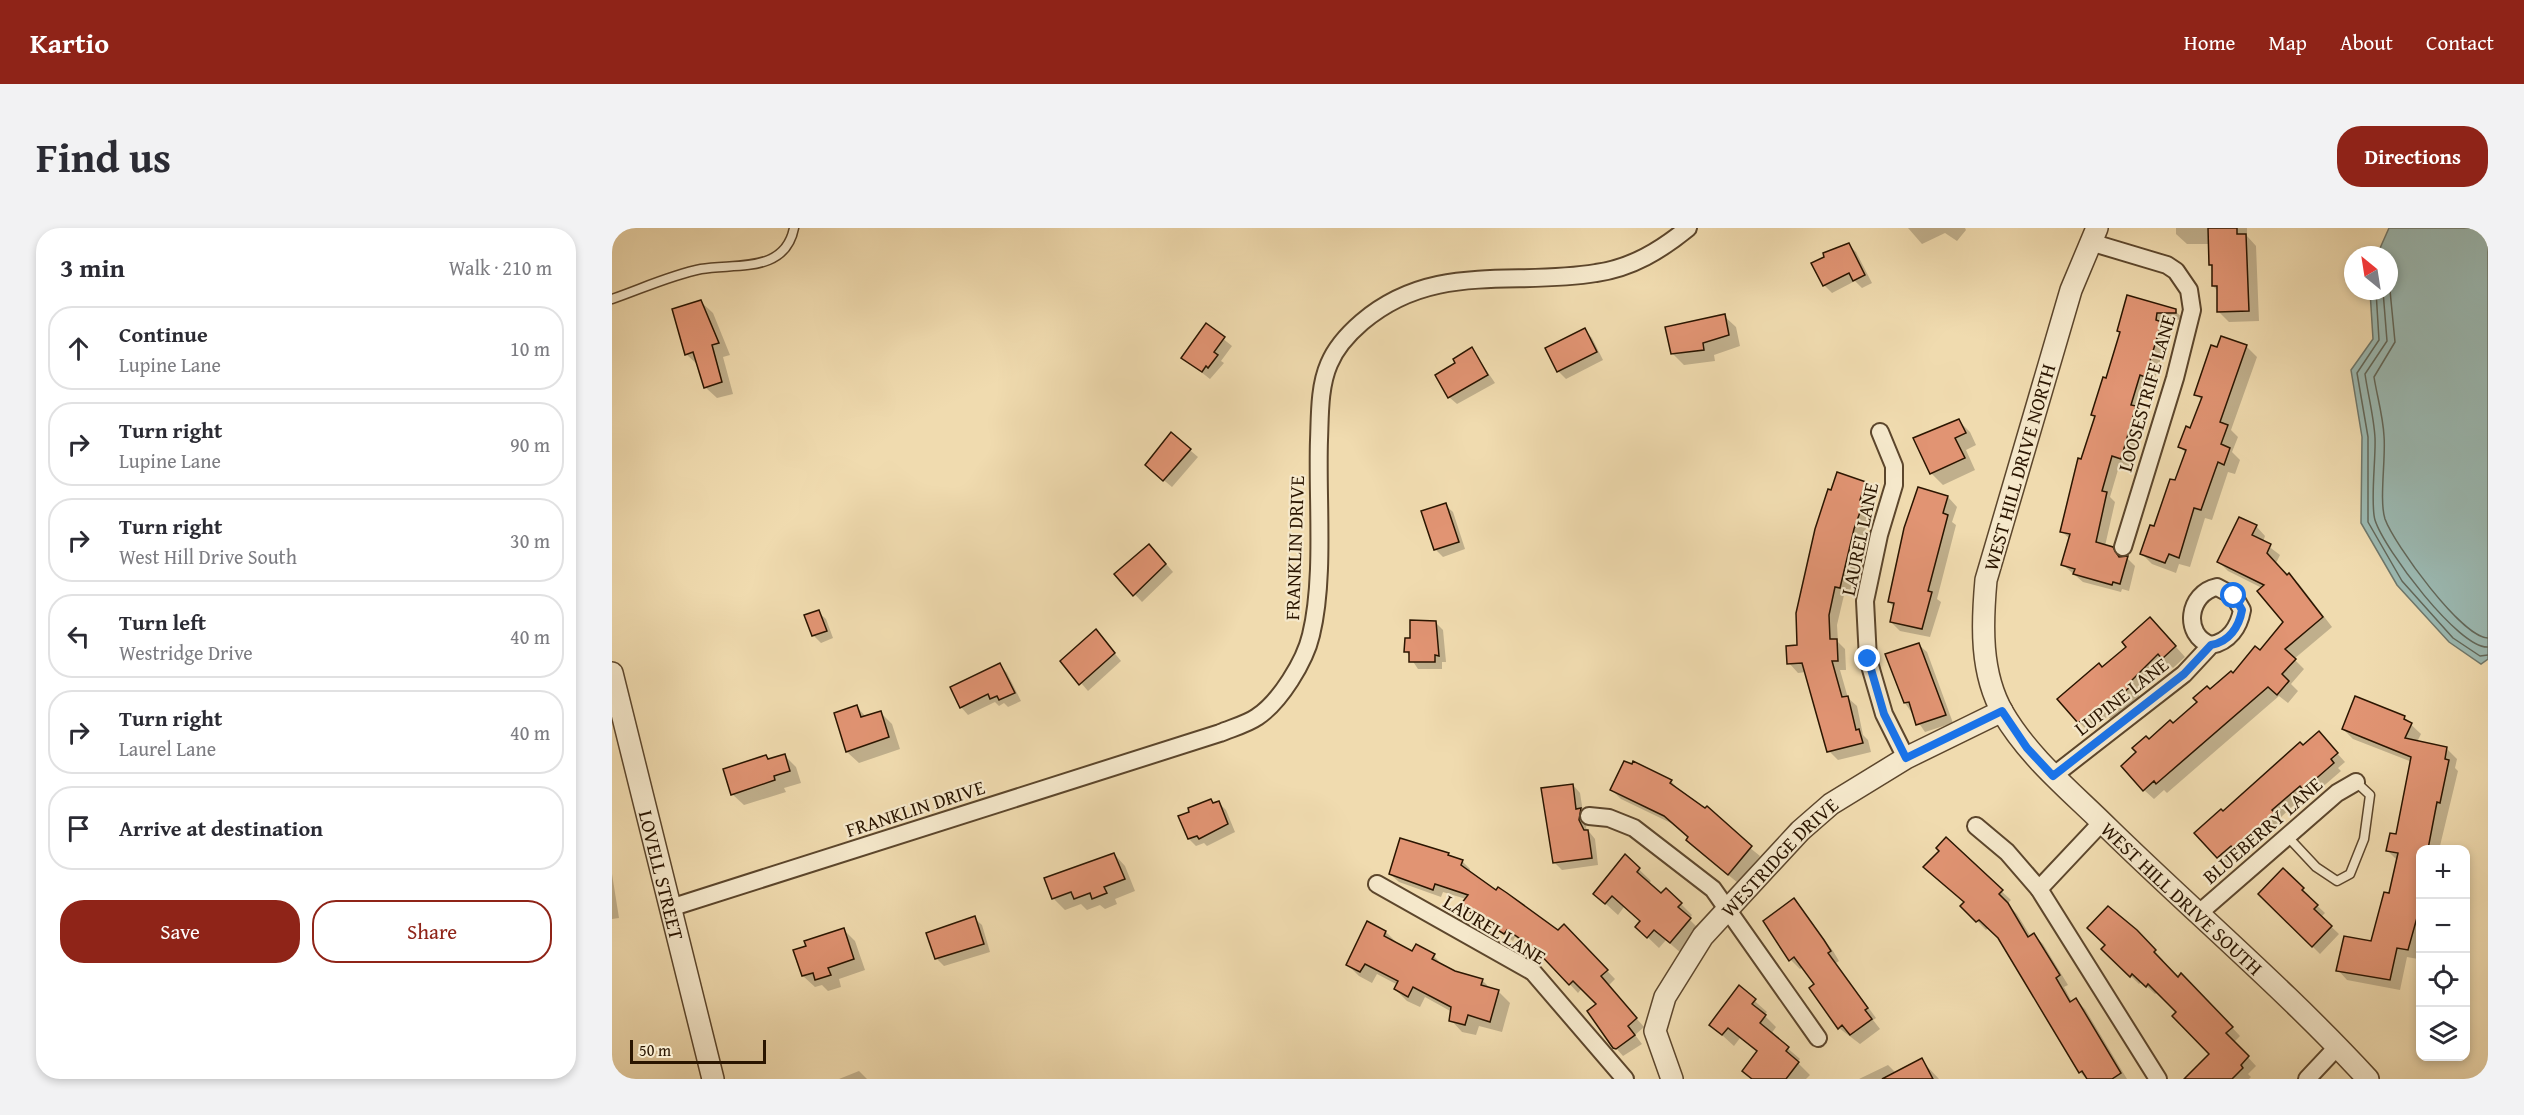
<!DOCTYPE html>
<html lang="en">
<head>
<meta charset="utf-8">
<style>
	body { margin:0; font-family:"Gentium Book Plus",serif; background:#f2f2f3; color:#2b2b33 }
	.controls { position:absolute; right:18px; bottom:18px; display:grid; overflow:hidden; border-radius:12px; box-shadow:0 3px 9px #0003 }
	.controls button { width:54px; height:54px; display:grid; place-items:center; padding:0; border:0; border-bottom:2px solid #e1e1e2; background:#fff; color:#2b2b33; font:30px sans-serif }
	.compass { position:absolute; left:1732px; top:18px; width:54px; height:54px; border-radius:50%; background:#fff; box-shadow:0 3px 9px #0003; rotate:330deg }
	.scale { position:absolute; left:18px; bottom:15px; width:136px; box-sizing:border-box; padding-left:6px; border:3px solid #2a1500; border-top:0; font-size:16px; line-height:21px; white-space:nowrap; color:#2a1500; -webkit-text-stroke:4px #f5e8cb; paint-order:stroke }
	.stop { position:absolute; width:18px; height:18px; margin:-14px; border:4px solid #1a73e8; border-radius:50%; background:#fff }
	.stop.end { background:#1a73e8; border-color:#fff; box-shadow:0 2px 6px #0008 }
	.list { margin:0; padding:0; list-style:none }
	h2 { display:flex; justify-content:space-between; align-items:center; height:78px; margin:0; padding:0 24px; font-size:26px }
	h2 small { font-size:20px; font-weight:400; color:#7c7c81 }
	.list li { display:grid; grid-template-columns:39px 1fr auto; gap:18px; align-items:center; box-sizing:border-box; height:84px; margin:0 12px 12px; padding:0 12px; border:2px solid #e1e1e2; border-radius:24px }
	.list b { display:block; font-size:22px; white-space:nowrap }
	.list p { margin:0; font-size:20px; white-space:nowrap; color:#7c7c81 }
	.list em { font-size:20px; font-style:normal; color:#7c7c81 }
	.actions { display:flex; gap:12px; padding:18px 24px }
	.actions a { flex:1; padding:14px 0; border:2px solid #8f2418; border-radius:24px; text-align:center; font-size:21px; color:#8f2418 }
	.actions .main { background:#8f2418; color:#fff }
	.icon { flex:none; width:33px; height:33px; fill:none; stroke:currentColor; stroke-width:2; stroke-linecap:round; stroke-linejoin:round }
	.map { position:relative; flex:none; width:1876px; height:851px; overflow:hidden; border-radius:24px }
	header { display:flex; align-items:center; gap:36px; box-sizing:border-box; height:84px; padding:0 30px; background:#8f2418; color:#fff }
	header strong { font-size:28px }
	nav { display:flex; gap:33px; margin-inline-start:auto; font-size:21px }
	.intro { display:flex; align-items:center; justify-content:space-between; box-sizing:border-box; height:144px; padding:0 36px }
	h1 { margin:0; font-size:42px }
	.button { padding:15px 27px; border-radius:24px; background:#8f2418; color:#fff; font-size:21px; font-weight:700 }
	main { display:flex; gap:36px; padding:0 36px }
	aside { flex:1; background:#fff; border-radius:24px; box-shadow:0 3px 9px #0003 }
	.map>svg:first-child { display:block }
	.water { fill:#9bb9b2; stroke:#6e776b; stroke-width:1.5 }
	.shadow { fill:#0003 }
	.lines { fill:none; stroke-linecap:round; stroke-linejoin:round }
	.shore { stroke:#626759; stroke-width:1.5 }
	.building { fill:#e19473; stroke:#2a1500; stroke-width:1.5 }
	.service-casing { stroke:#5c462c; stroke-width:11 }
	.minor-casing { stroke:#5c462c; stroke-width:20 }
	.tertiary-casing { stroke:#5c462c; stroke-width:24 }
	.service { stroke:#f5e8cb; stroke-width:8 }
	.minor { stroke:#f5e8cb; stroke-width:16 }
	.tertiary { stroke:#f5e8cb; stroke-width:21 }
	.route { stroke:#1a73e8; stroke-width:8 }
	.labels { text-anchor:middle; dominant-baseline:central; stroke-width:4.5; stroke-linejoin:round; paint-order:stroke }
	.street-label { font-size:20px; fill:#2a1500; stroke:#f5e8cb }
</style>
</head>
<body>
<header>
<strong>Kartio</strong>
<nav><a>Home</a><a>Map</a><a>About</a><a>Contact</a></nav>
</header>
<div class="intro"><h1>Find us</h1><a class="button">Directions</a></div>
<main>
<aside>
<h2>3 min<small>Walk · 210 m</small></h2>
<ul class="list">
<li><svg class="icon" aria-label="ahead" viewBox="0 0 24 24"><path d="M12 20V5M6 11l6-6 6 6"/></svg><div><b>Continue</b><p>Lupine Lane</p></div><em>10 m</em></li>
<li><svg class="icon" aria-label="right" viewBox="0 0 24 24"><path d="M7 20v-9h11M14 6l5 5-5 5"/></svg><div><b>Turn right</b><p>Lupine Lane</p></div><em>90 m</em></li>
<li><svg class="icon" aria-label="right" viewBox="0 0 24 24"><path d="M7 20v-9h11M14 6l5 5-5 5"/></svg><div><b>Turn right</b><p>West Hill Drive South</p></div><em>30 m</em></li>
<li><svg class="icon" aria-label="left" viewBox="0 0 24 24"><path d="M17 20v-9H6M10 6l-5 5 5 5"/></svg><div><b>Turn left</b><p>Westridge Drive</p></div><em>40 m</em></li>
<li><svg class="icon" aria-label="right" viewBox="0 0 24 24"><path d="M7 20v-9h11M14 6l5 5-5 5"/></svg><div><b>Turn right</b><p>Laurel Lane</p></div><em>40 m</em></li>
<li><svg class="icon" aria-label="arrive" viewBox="0 0 24 24"><path d="M6 21V4h12l-3 4 3 4H6"/></svg><div><b>Arrive at destination</b></div></li>
</ul>
<div class="actions"><a class="main">Save</a><a>Share</a></div>
</aside>
<div class="map">
<svg width="1876" height="851" viewBox="0 0 1876 851">
	<rect width="100%" height="100%" fill="#f0dbaf"/>
	<filter id="stains"><feTurbulence type="fractalNoise" baseFrequency=".00333" numOctaves="4"/><feColorMatrix values="0 0 0 0 .2 0 0 0 0 .09 0 0 0 0 .02 0 0 0 .5 -.17"/></filter>
	<radialGradient id="worn" r=".72"><stop offset=".6" stop-color="#630" stop-opacity="0"/><stop offset="1" stop-color="#630" stop-opacity=".3"/></radialGradient>
	<polygon class="water" points="1777,0 1876,0 1876,431 1869,436 1837,414 1785,357 1749,295 1750,209 1739,142 1761,111 1758,63 1777,63 1777,27 1765,27"/>
	<g class="shadow">
		<polygon points="1296,0 1353,0 1354,2 1345,13 1333,5 1310,16"/>
		<polygon points="1564,0 1635,0 1635,8 1644,18 1647,93 1617,94 1606,83 1606,63 1601,58 1598,16 1575,16 1564,6"/>
		<polygon points="1237,17 1244,24 1260,55 1250,60 1243,53 1220,65 1212,57"/>
		<polygon points="1516,69 1563,83 1572,91 1553,93 1552,99 1557,104 1541,156 1536,155 1527,183 1532,188 1517,238 1508,235 1498,269 1503,274 1493,318 1500,320 1510,330 1515,330 1523,338 1517,363 1510,361 1509,364 1471,354 1451,337 1458,311 1449,303 1509,106 1506,102"/>
		<polygon points="89,74 101,85 118,127 111,129 121,166 105,170 93,159 86,137 74,126"/>
		<polygon points="1112,88 1124,99 1128,118 1102,127 1103,133 1072,137 1060,125"/>
		<polygon points="594,97 620,118 609,133 612,135 598,151 571,130"/>
		<polygon points="973,102 980,110 991,132 954,151 946,143"/>
		<polygon points="1634,118 1645,129 1619,202 1626,209 1620,224 1628,232 1623,246 1616,244 1600,292 1593,290 1578,339 1567,336 1564,345 1540,336 1530,326 1564,254 1574,225 1568,219 1579,202 1590,172 1584,166"/>
		<polygon points="860,121 883,155 845,176 837,169 845,136"/>
		<polygon points="1347,193 1358,204 1364,217 1354,222 1363,242 1331,257 1319,245 1303,211"/>
		<polygon points="559,206 586,229 560,259 542,244"/>
		<polygon points="1253,255 1262,265 1257,280 1260,283 1250,311 1237,368 1232,367 1225,397 1226,414 1233,421 1234,442 1228,442 1236,470 1245,478 1251,507 1256,512 1259,524 1226,532 1217,523 1194,444 1186,445 1177,435 1187,418"/>
		<polygon points="1307,261 1336,269 1345,279 1340,294 1344,297 1325,371 1329,374 1318,409 1288,403 1279,394 1282,379 1277,374"/>
		<polygon points="833,277 841,284 853,321 831,329 823,321"/>
		<polygon points="1644,298 1653,308 1651,314 1668,327 1664,335 1687,356 1720,399 1682,431 1692,441 1679,456 1686,463 1676,475 1667,468 1555,565 1552,562 1542,571 1532,562 1537,513 1561,497 1598,463 1648,424 1673,394 1650,360 1616,343 1607,334"/>
		<polygon points="545,325 561,344 530,374 504,346"/>
		<polygon points="206,384 214,391 221,410 209,415 201,407"/>
		<polygon points="823,394 831,402 834,434 830,434 830,441 806,441 794,423 799,412"/>
		<polygon points="1548,401 1573,429 1561,440 1557,436 1526,466 1528,469 1500,493 1496,488 1477,504 1467,494 1490,441"/>
		<polygon points="491,411 509,433 476,463 450,433"/>
		<polygon points="1307,417 1315,424 1341,495 1313,504 1293,475"/>
		<polygon points="388,437 395,445 409,473 396,479 392,475 387,478 383,474 356,487 349,479"/>
		<polygon points="245,479 254,489 268,484 280,496 288,521 247,535 235,524"/>
		<polygon points="1792,490 1809,506 1805,514 1835,521 1845,531 1843,540 1846,543 1827,622 1808,622 1808,719 1806,731 1795,729 1788,762 1735,752 1726,742 1760,715 1778,667 1786,633 1776,623 1785,607 1800,534 1741,511 1731,501"/>
		<polygon points="1714,513 1733,534 1726,540 1729,543 1700,568 1696,564 1667,591 1669,594 1631,628 1627,624 1614,636 1585,605 1691,519"/>
		<polygon points="172,527 184,539 189,555 172,560 174,564 132,577 120,566 154,529 157,532"/>
		<polygon points="1059,553 1068,563 1148,628 1126,655 1085,621 1078,610 1063,597 1009,571 1000,562"/>
		<polygon points="961,557 968,565 971,584 976,589 974,600 983,611 986,637 950,642 943,635"/>
		<polygon points="599,572 603,576 607,575 614,582 623,604 595,618 592,615 584,618 577,611"/>
		<polygon points="1334,612 1399,672 1395,676 1405,686 1419,709 1422,707 1431,716 1456,757 1452,759 1460,774 1464,772 1473,781 1515,851 1475,851 1468,844 1388,710 1377,699 1374,702 1350,678 1353,675 1329,623"/>
		<polygon points="502,626 513,638 523,663 503,671 505,676 493,681 488,677 475,682 469,676 453,682 441,670"/>
		<polygon points="836,626 850,633 858,641 857,645 946,704 952,698 1003,751 996,758 1032,799 1023,807 1030,816 1011,828 1003,819 986,776 970,760 966,765 931,727 903,709 901,713 859,684 851,676 854,671 831,664 829,669 787,654 778,646"/>
		<polygon points="1013,628 1039,653 1036,656 1049,667 1069,676 1080,687 1077,691 1089,703 1070,726 1054,712 1047,720 1025,699 1029,693 1012,679 1006,687 983,666"/>
		<polygon points="1671,642 1698,668 1697,670 1713,685 1709,689 1727,706 1708,726 1648,666"/>
		<polygon points="0,646 7,690 0,691"/>
		<polygon points="1182,672 1221,723 1227,733 1224,735 1264,790 1261,792 1268,801 1248,816 1227,800 1204,756 1191,739 1188,741 1179,732"/>
		<polygon points="362,690 370,697 378,724 332,738 325,731 316,706"/>
		<polygon points="232,702 243,713 253,742 227,751 229,759 216,763 210,757 203,759 191,748 196,719"/>
		<polygon points="1524,703 1551,732 1549,734 1602,780 1628,808 1622,814 1644,838 1636,846 1639,849 1637,851 1574,851 1599,826 1546,764 1543,766 1530,754 1527,756 1491,721"/>
		<polygon points="774,704 785,715 801,725 822,728 833,740 870,752 879,761 886,763 898,775 890,804 867,798 864,807 850,804 839,792 840,784 813,769 808,779 795,773 783,761 786,757 765,746 760,755 747,748 736,737"/>
		<polygon points="1127,759 1155,784 1152,787 1164,799 1159,806 1188,831 1185,834 1198,847 1194,851 1140,851 1146,824 1128,810 1122,818 1099,797"/>
		<polygon points="1309,832 1327,851 1247,851 1276,837 1284,845"/>
		<polygon points="247,843 255,851 227,851"/>
	</g>
	<g class="lines">
		<g class="shore">
			<path d="M1777,52L1783,114L1762,149C1765,168 1771,188 1772,208C1774,229 1767,273 1773,291C1782,316 1850,410 1876,410"/>
			<polyline points="1764,63 1767,112 1745,145 1756,209 1756,294 1790,353 1841,410 1868,428 1876,427"/>
			<path d="M1771,63L1775,113L1753,146C1756,167 1762,189 1763,210C1764,230 1758,276 1763,292C1772,321 1847,421 1876,419"/>
		</g>
	</g>
	<g class="building">
		<polygon points="1596,0 1625,0 1625,6 1634,6 1637,83 1605,84 1605,58 1600,58 1600,37 1597,37"/>
		<polygon points="1237,15 1253,47 1241,53 1237,45 1211,58 1199,35 1212,29 1211,25"/>
		<polygon points="1515,67 1564,81 1564,85 1545,85 1544,92 1550,94 1533,149 1528,147 1519,177 1524,178 1509,231 1500,228 1490,263 1495,264 1484,314 1501,319 1507,329 1516,328 1508,356 1501,354 1500,357 1461,346 1463,341 1449,337 1458,306 1448,304 1466,230 1469,231 1483,188 1479,187 1491,149 1494,150 1508,104 1505,103"/>
		<polygon points="89,72 107,115 100,117 110,154 92,160 81,124 73,127 60,81"/>
		<polygon points="1113,86 1117,107 1091,115 1092,122 1059,126 1053,99"/>
		<polygon points="594,95 613,109 602,124 606,127 596,140 594,138 590,144 569,130"/>
		<polygon points="973,100 985,124 945,144 933,120"/>
		<polygon points="1609,108 1635,117 1608,194 1616,197 1609,216 1618,220 1612,237 1606,234 1589,282 1582,280 1567,330 1557,326 1553,335 1528,326 1538,297 1542,298 1558,251 1563,252 1574,222 1566,219 1574,198 1578,200 1590,169 1582,167 1599,117 1605,119"/>
		<polygon points="860,119 876,147 836,170 823,147 843,135 841,131"/>
		<polygon points="1347,191 1354,205 1343,210 1353,230 1318,246 1301,210"/>
		<polygon points="559,204 579,221 551,253 533,237"/>
		<polygon points="1225,244 1254,254 1248,272 1252,273 1242,301 1228,360 1223,359 1217,387 1218,411 1225,411 1226,433 1220,433 1230,469 1236,468 1244,502 1247,501 1251,515 1215,524 1190,435 1175,436 1174,418 1185,417 1184,385 1203,301 1216,261 1219,262"/>
		<polygon points="1306,259 1336,268 1331,285 1336,287 1316,363 1320,364 1310,401 1278,394 1282,375 1276,374 1292,300"/>
		<polygon points="834,275 847,314 822,322 809,283"/>
		<polygon points="1627,289 1645,297 1640,307 1659,316 1655,325 1675,347 1677,345 1711,389 1673,421 1684,431 1670,446 1677,453 1665,467 1656,459 1544,556 1542,553 1531,563 1509,538 1524,524 1520,520 1534,508 1537,511 1558,492 1561,495 1585,474 1581,470 1595,458 1598,461 1619,443 1621,445 1643,418 1648,422 1671,394 1645,363 1652,357 1605,334"/>
		<polygon points="537,316 554,336 521,368 502,346"/>
		<polygon points="207,382 215,403 200,408 192,387"/>
		<polygon points="1538,389 1564,418 1550,431 1546,426 1517,455 1519,458 1489,484 1485,479 1466,495 1445,471 1487,435 1490,439 1514,419 1510,414"/>
		<polygon points="798,392 824,393 827,428 823,427 823,434 797,434 797,424 792,424 793,410 798,410"/>
		<polygon points="484,401 503,425 467,457 448,433"/>
		<polygon points="1307,415 1334,487 1304,497 1297,474 1292,475 1273,426"/>
		<polygon points="388,435 403,465 387,472 385,468 378,471 376,466 348,480 338,459"/>
		<polygon points="1743,468 1793,488 1792,491 1800,495 1793,510 1835,519 1833,531 1837,532 1828,575 1825,574 1816,621 1809,621 1809,673 1806,686 1796,722 1785,720 1778,752 1724,743 1732,708 1759,713 1772,664 1777,665 1786,625 1774,623 1778,605 1784,606 1799,529 1730,501"/>
		<polygon points="245,477 249,489 269,483 277,509 234,524 222,485"/>
		<polygon points="1707,503 1726,525 1719,531 1722,535 1691,562 1688,558 1660,582 1663,585 1622,622 1619,618 1605,630 1582,605 1609,581 1611,583 1688,514 1691,517"/>
		<polygon points="173,526 178,543 162,548 163,552 119,567 111,541 154,527 156,531"/>
		<polygon points="1012,533 1020,536 1021,533 1060,552 1058,555 1093,580 1095,578 1140,618 1116,647 1074,612 1076,609 1052,588 998,562"/>
		<polygon points="961,556 964,581 969,580 967,592 972,602 976,602 980,630 941,635 929,560"/>
		<polygon points="599,571 601,575 607,573 616,596 587,611 585,608 576,611 566,588 577,584 576,580"/>
		<polygon points="1334,609 1391,662 1387,666 1396,675 1416,709 1422,705 1448,747 1444,750 1458,774 1464,770 1509,845 1500,851 1475,851 1470,843 1467,845 1386,710 1367,692 1364,694 1348,678 1352,674 1311,639 1327,623 1324,620"/>
		<polygon points="788,610 837,625 836,627 851,632 849,637 884,662 886,659 895,665 946,702 952,696 996,742 989,748 1025,790 1016,798 1023,807 1004,821 1001,820 975,783 984,776 961,753 957,757 922,720 895,702 892,706 857,684 858,682 849,676 856,667 823,656 821,662 777,646"/>
		<polygon points="502,625 513,651 492,659 495,665 480,671 478,665 462,671 459,664 440,671 432,650"/>
		<polygon points="1013,626 1028,640 1025,644 1049,665 1054,660 1070,675 1066,679 1079,690 1058,715 1042,702 1035,710 1023,699 1028,693 1000,668 993,676 981,666"/>
		<polygon points="1671,640 1692,660 1690,662 1706,677 1702,681 1720,698 1700,719 1646,666"/>
		<polygon points="1182,670 1212,712 1219,723 1216,725 1256,780 1253,782 1260,791 1238,807 1230,797 1226,801 1197,760 1202,756 1182,729 1177,733 1151,693"/>
		<polygon points="1496,678 1525,702 1544,722 1542,724 1566,749 1569,745 1621,799 1614,805 1637,828 1629,837 1631,840 1620,851 1572,851 1597,826 1560,788 1564,784 1536,756 1534,759 1520,746 1518,749 1489,721 1493,717 1475,700"/>
		<polygon points="363,688 372,716 323,731 314,705"/>
		<polygon points="755,693 774,703 772,708 800,723 804,716 823,726 820,731 843,743 871,751 869,757 887,762 878,794 856,787 853,797 837,793 839,779 801,759 796,769 782,761 786,753 753,736 748,744 734,737"/>
		<polygon points="232,700 242,731 216,740 219,747 203,752 201,745 190,748 181,722 194,718 192,713"/>
		<polygon points="1127,757 1144,771 1140,776 1154,787 1148,795 1177,819 1174,823 1187,834 1174,851 1140,851 1130,843 1145,823 1116,800 1110,807 1097,797"/>
		<polygon points="1310,830 1321,851 1270,851"/>
	</g>
	<g class="lines">
		<defs>
			<g id="service">
				<path d="M0,71C29,61 59,47 89,41C123,35 173,46 182,0"/>
				<polyline points="1675,608 1704,639 1725,653 1738,646 1752,611 1758,567 1744,554"/>
			</g>
			<g id="minor">
				<polyline points="1478,14 1555,37 1564,43 1577,62 1580,82 1563,150 1511,319"/>
				<polyline points="1268,204 1282,238 1282,257 1267,307 1253,373 1256,431 1272,486 1294,530"/>
				<path d="M1441,548L1572,446L1599,417C1617,414 1627,399 1630,382L1622,368L1605,359C1576,365 1570,407 1599,417"/>
				<polyline points="977,588 997,590 1022,600 1101,661 1206,810"/>
				<polyline points="1490,594 1427,661 1546,851"/>
				<polyline points="1364,598 1395,624 1427,661"/>
				<polyline points="765,656 921,744 1013,851"/>
				<path d="M58,680L608,505C620,500 635,496 645,489C668,474 693,433 699,407C713,350 705,272 707,212C708,188 707,159 717,136C724,119 736,106 750,94C822,33 901,59 984,45C1020,40 1049,22 1076,0"/>
				<polyline points="1586,686 1725,565 1744,554"/>
				<polyline points="1695,851 1726,818"/>
			</g>
			<g id="tertiary">
				<path id="s1" d="M1485,0L1459,62L1374,352C1370,396 1368,445 1391,485C1418,531 1460,564 1498,602C1583,685 1675,763 1756,851"/>
				<path id="s2" d="M0,445L101,851"/>
				<path id="s3" d="M1060,851L1043,803L1053,769L1091,708L1188,603L1219,576L1294,530L1390,483"/>
			</g>
		</defs>
		<use href="#service" class="service-casing"/>
		<use href="#minor" class="minor-casing"/>
		<use href="#tertiary" class="tertiary-casing"/>
		<use href="#service" class="service"/>
		<use href="#minor" class="minor"/>
		<use href="#tertiary" class="tertiary"/>
	</g>
	<g class="lines">
		<path class="route" d="M1256,431L1272,486L1294,530L1390,483L1415,520L1441,548L1572,446L1599,417C1617,414 1627,399 1630,382L1622,368"/>
	</g>
	<g class="labels">
		<g class="street-label">
			<text transform="translate(1534 165) rotate(-74)">LOOSESTRIFE LANE</text>
			<text transform="translate(1407 239) rotate(-74)">WEST HILL DRIVE NORTH</text>
			<text transform="translate(1247 311) rotate(-78)">LAUREL LANE</text>
			<text transform="translate(682 320) rotate(-88)">FRANKLIN DRIVE</text>
			<text transform="translate(1509 468) rotate(-38)">LUPINE LANE</text>
			<text transform="translate(303 580) rotate(-18)">FRANKLIN DRIVE</text>
			<text transform="translate(1650 602) rotate(-41)">BLUEBERRY LANE</text>
			<text stroke="none"><textPath href="#s3" startOffset="268">WESTRIDGE DRIVE</textPath></text>
			<text stroke="none"><textPath href="#s2" startOffset="208">LOVELL STREET</textPath></text>
			<text stroke="none"><textPath href="#s1" startOffset="764">WEST HILL DRIVE SOUTH</textPath></text>
			<text transform="translate(883 701) rotate(31)">LAUREL LANE</text>
		</g>
	</g>
	<rect width="100%" height="100%" filter="url(#stains)"/>
	<rect width="100%" height="100%" fill="url(#worn)"/>
</svg>
<div class="controls">
<button>+</button>
<button>−</button>
<button><svg class="icon" aria-label="locate" viewBox="0 0 24 24"><circle cx="12" cy="12" r="6"/><path d="M12 2v4M12 18v4M2 12h4M18 12h4"/></svg></button>
<button><svg class="icon" aria-label="layers" viewBox="0 0 24 24"><path d="M12 4l9 5-9 5-9-5zM3 14l9 5 9-5"/></svg></button>
</div>
<svg class="compass" viewBox="-18 -18 36 36"><path d="M0-13l5 13h-10z" fill="#e53935"/><path d="M0 13l5-13h-10z" fill="#7c7c81"/></svg>
<div class="scale">50 m</div>
<div class="stop" style="left:1622px;top:368px"></div>
<div class="stop end" style="left:1256px;top:431px"></div>
</div>
</main>
</body>
</html>
